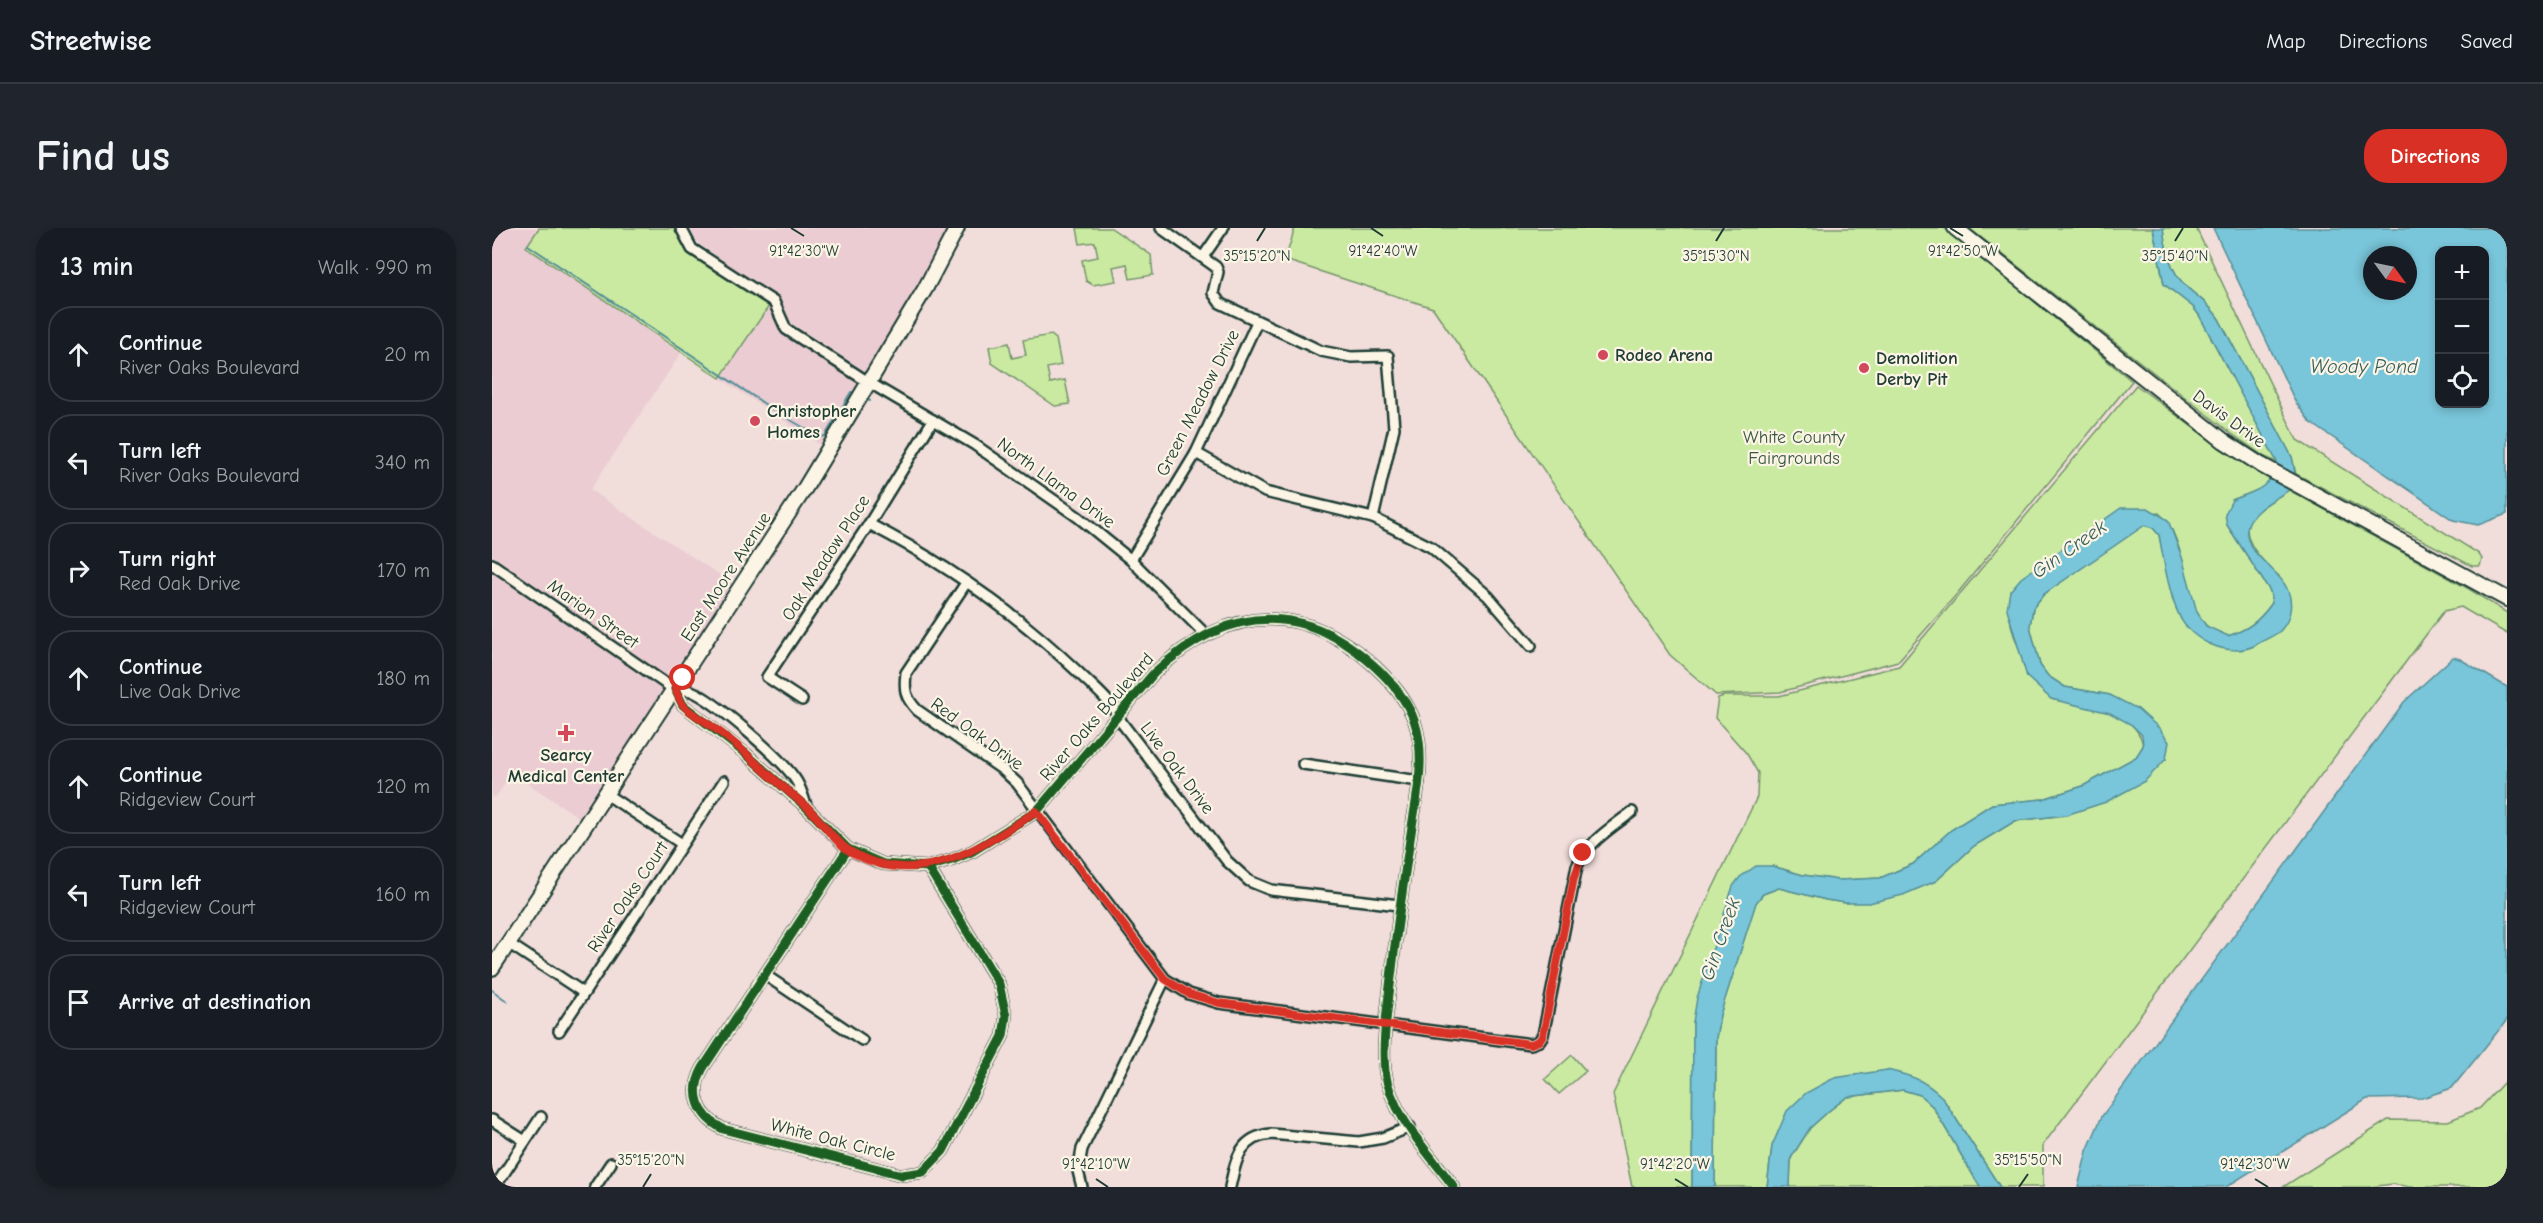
<!DOCTYPE html>
<html lang="en">
<head>
<meta charset="utf-8">
<style>
	body { margin:0; font-family:"Comic Neue",sans-serif; background:#20242c; color:#f1f3f6 }
	.controls { position:absolute; right:18px; top:18px; display:grid; overflow:hidden; border-radius:12px; box-shadow:0 3px 9px #0003 }
	.controls button { width:54px; height:54px; display:grid; place-items:center; padding:0; border:0; border-bottom:2px solid #363941; background:#171b24; color:#f1f3f6; font:30px sans-serif }
	.compass { position:absolute; left:1871px; top:18px; width:54px; height:54px; border-radius:50%; background:#171b24; box-shadow:0 3px 9px #0003; rotate:123deg }
	.stop { position:absolute; width:18px; height:18px; margin:-14px; border:4px solid #d93025; border-radius:50%; background:#fff }
	.stop.end { background:#d93025; border-color:#fff; box-shadow:0 2px 6px #0008 }
	.list { margin:0; padding:0; list-style:none }
	h2 { display:flex; justify-content:space-between; align-items:center; height:78px; margin:0; padding:0 24px; font-size:26px }
	h2 small { font-size:20px; font-weight:400; color:#9ea1a6 }
	.list li { display:grid; grid-template-columns:39px 1fr auto; gap:18px; align-items:center; box-sizing:border-box; height:96px; margin:0 12px 12px; padding:0 12px; border:2px solid #363941; border-radius:24px }
	.list b { display:block; font-size:22px; white-space:nowrap }
	.list p { margin:0; font-size:20px; white-space:nowrap; color:#9ea1a6 }
	.list em { font-size:20px; font-style:normal; color:#9ea1a6 }
	.icon { flex:none; width:33px; height:33px; fill:none; stroke:currentColor; stroke-width:2; stroke-linecap:round; stroke-linejoin:round }
	.map { position:relative; flex:none; width:2015px; height:959px; overflow:hidden; border-radius:24px }
	header { display:flex; align-items:center; gap:36px; box-sizing:border-box; height:84px; padding:0 30px; background:#171b24; border-bottom:2px solid #363941 }
	header strong { font-size:28px }
	nav { display:flex; gap:33px; margin-inline-start:auto; font-size:21px }
	.intro { display:flex; align-items:center; justify-content:space-between; box-sizing:border-box; height:144px; padding:0 36px }
	h1 { margin:0; font-size:42px }
	.button { padding:15px 27px; border-radius:24px; background:#d93025; color:#fff; font-size:21px; font-weight:700 }
	main { display:flex; gap:36px; padding:0 36px }
	aside { flex:1; background:#171b24; border-radius:24px; box-shadow:0 3px 9px #0003 }
	.map>svg:first-child { display:block }
	.built { fill:#eaccd2 }
	.green { fill:#caeaa2; stroke:#74946b; stroke-width:1.5 }
	.water { fill:#79c5d9; stroke:#558f97; stroke-width:1.5; fill-rule:evenodd }
	.lines { fill:none; stroke-linecap:round; stroke-linejoin:round }
	.stream { stroke:#558f97; stroke-width:2 }
	.street-casing { stroke:#1f3d34; stroke-width:14 }
	.secondary-casing { stroke:#1f3d34; stroke-width:18 }
	.street { stroke:#fcf5e5; stroke-width:9 }
	.secondary { stroke:#fcf5e5; stroke-width:14 }
	.cycleway-casing { stroke:#fcf5e5; stroke-width:13 }
	.cycleway { stroke:#1b5e20; stroke-width:9 }
	.route { stroke:#d93025; stroke-width:8 }
	.ticks { fill:none; stroke:#1f3d34; stroke-width:2 }
	.poi-dot { fill:#d1495b; stroke:#fcf5e5; stroke-width:2 }
	.labels { text-anchor:middle; dominant-baseline:central; stroke-width:4.5; stroke-linejoin:round; paint-order:stroke }
	.poi-label { font-size:18px; font-weight:bold; fill:#1f3d34; stroke:#fcf5e5; text-anchor:start }
	.street-label { font-size:18px; fill:#1f3d34; stroke:#fcf5e5 }
	.park-label { font-size:18px; fill:#395744; stroke:#fcf5e5 }
	.water-label { font-size:20px; font-style:italic; fill:#365f5d; stroke:#fcf5e5 }
	.ticks-label { font-size:15px; text-anchor:middle; fill:#1f3d34; stroke:#fcf5e5; stroke-width:4.5; stroke-linejoin:round; paint-order:stroke }
</style>
</head>
<body>
<header>
<strong>Streetwise</strong>
<nav><a>Map</a><a>Directions</a><a>Saved</a></nav>
</header>
<div class="intro"><h1>Find us</h1><a class="button">Directions</a></div>
<main>
<aside>
<h2>13 min<small>Walk · 990 m</small></h2>
<ul class="list">
<li><svg class="icon" aria-label="ahead" viewBox="0 0 24 24"><path d="M12 20V5M6 11l6-6 6 6"/></svg><div><b>Continue</b><p>River Oaks Boulevard</p></div><em>20 m</em></li>
<li><svg class="icon" aria-label="left" viewBox="0 0 24 24"><path d="M17 20v-9H6M10 6l-5 5 5 5"/></svg><div><b>Turn left</b><p>River Oaks Boulevard</p></div><em>340 m</em></li>
<li><svg class="icon" aria-label="right" viewBox="0 0 24 24"><path d="M7 20v-9h11M14 6l5 5-5 5"/></svg><div><b>Turn right</b><p>Red Oak Drive</p></div><em>170 m</em></li>
<li><svg class="icon" aria-label="ahead" viewBox="0 0 24 24"><path d="M12 20V5M6 11l6-6 6 6"/></svg><div><b>Continue</b><p>Live Oak Drive</p></div><em>180 m</em></li>
<li><svg class="icon" aria-label="ahead" viewBox="0 0 24 24"><path d="M12 20V5M6 11l6-6 6 6"/></svg><div><b>Continue</b><p>Ridgeview Court</p></div><em>120 m</em></li>
<li><svg class="icon" aria-label="left" viewBox="0 0 24 24"><path d="M17 20v-9H6M10 6l-5 5 5 5"/></svg><div><b>Turn left</b><p>Ridgeview Court</p></div><em>160 m</em></li>
<li><svg class="icon" aria-label="arrive" viewBox="0 0 24 24"><path d="M6 21V4h12l-3 4 3 4H6"/></svg><div><b>Arrive at destination</b></div></li>
</ul>
</aside>
<div class="map">
<svg width="2015" height="959" viewBox="0 0 2015 959">
	<rect width="100%" height="100%" fill="#f1ddda"/>
	<filter id="ink" filterUnits="userSpaceOnUse"><feTurbulence type="fractalNoise" baseFrequency=".0167" numOctaves="2"/><feDisplacementMap in="SourceGraphic" scale="12" xChannelSelector="R" yChannelSelector="G"/><feConvolveMatrix kernelMatrix="1 2 1 2 8 2 1 2 1" color-interpolation-filters="sRGB"/></filter>
	<g filter="url(#ink)">
		<g class="built">
			<polygon points="0,0 47,0 35,19 189,125 98,262 243,357 181,453 0,327"/>
			<polygon points="196,0 458,0 447,26 376,145 299,95 286,71 206,15"/>
			<polygon points="277,78 291,104 371,156 333,220 228,150"/>
			<polygon points="0,344 175,465 91,592 20,545 3,570 0,567"/>
		</g>
		<g class="green">
			<polygon points="47,0 184,0 190,15 197,23 277,78 228,150 34,19"/>
			<polygon points="585,0 619,0 659,27 661,47 638,51 635,36 621,39 624,53 601,57 594,53 590,32 606,29 603,14 588,16"/>
			<polygon points="803,0 1452,0 1640,153 1464,367 1406,433 1288,464 1224,467 1178,427 941,80 793,32"/>
			<polygon points="1477,0 1661,0 1672,56 1701,79 1707,87 1785,234 1773,229 1740,206"/>
			<path d="M1671,0H1704L1805,212L1987,326L1990,331L1988,338H1980L1804,246L1800,229L1727,91C1715,72 1703,69 1690,54C1678,41 1673,17 1671,0Z"/>
			<polygon points="559,107 564,111 569,137 555,140 558,155 573,152 578,176 563,178 500,135 497,119 517,115 520,130 534,127 531,112"/>
			<path d="M1644,157L1727,219L1779,252L1773,259L1740,272L1735,297L1778,363L1780,375C1767,393 1757,401 1736,408C1730,405 1720,403 1715,398C1692,381 1696,308 1667,285L1518,363C1512,408 1535,436 1559,471C1589,478 1645,480 1651,518L1644,529L1591,558L1551,571L1500,576L1459,602L1421,636L1388,650L1348,652L1311,647L1280,638L1201,794L1200,959H1140L1121,866L1265,569L1266,545L1255,526L1223,490L1226,470L1232,468H1287L1407,438Z"/>
			<path d="M1797,262L1977,361L2015,385V406L1969,379L1952,383L1551,917V959H1508L1450,869L1395,842L1280,918L1275,959H1223L1224,810L1228,786L1264,674L1271,666L1287,660L1334,672L1354,675L1444,653L1482,618L1523,593L1574,587L1674,531L1618,467L1573,459L1556,448L1548,437L1538,398L1541,380L1552,366L1652,297L1661,300L1667,307L1681,373L1689,391L1718,417L1789,402L1787,348C1773,336 1745,310 1759,289C1765,281 1788,268 1797,262Z"/>
			<polygon points="1080,827 1094,843 1067,866 1053,851"/>
			<polygon points="2015,851 2015,959 1918,959 1901,956 1877,959 1791,959 1896,892 1956,893 1988,880"/>
			<polygon points="1411,862 1428,867 1441,879 1488,959 1298,959 1299,930 1318,900 1338,882 1355,869"/>
		</g>
		<g class="water">
			<path d="M1661,0H1671C1673,17 1678,41 1690,54C1703,69 1715,72 1727,91L1800,229C1803,242 1805,250 1797,262C1784,271 1757,283 1755,301C1752,333 1805,344 1798,383C1797,390 1793,398 1788,403C1781,409 1771,412 1764,417C1751,424 1734,423 1720,417C1707,412 1692,400 1687,387C1676,362 1672,334 1667,307L1661,300L1653,297L1552,366L1541,380L1538,398L1548,437L1556,448L1573,459L1618,467L1646,481L1668,501L1677,514L1674,531L1653,553L1614,574L1574,587L1523,593L1482,618L1444,653L1411,667L1377,675H1354L1334,672L1287,660L1271,666L1264,675L1228,787L1224,810L1223,959H1200L1201,794L1205,770L1241,658L1248,649L1264,638H1280L1311,647L1348,652L1388,650L1421,636L1459,602L1500,576L1551,571L1591,558L1644,529L1651,518L1650,507L1640,497L1618,485L1559,471L1535,449L1515,381L1518,363L1529,350L1629,280H1656L1676,292L1690,329L1705,384L1714,398L1736,408C1757,401 1767,393 1780,375L1778,363L1735,297L1733,286L1740,272C1764,263 1778,261 1785,234L1707,87L1701,79L1672,56Z"/>
			<path d="M1721,0H2015V286L1986,297L1961,292L1818,194L1803,173ZM1948,22H1992V176H1948ZM1880,27H1916V63H1880Z"/>
			<polygon points="1961,429 1968,431 2015,459 2015,792 1960,860 1930,870 1875,871 1734,959 1586,959 1595,923 1610,888 1912,474"/>
			<path d="M1395,842C1420,848 1431,851 1450,869L1508,959H1488L1441,879L1428,867L1411,862L1355,869L1338,882L1318,900L1299,930L1298,959H1275L1280,918L1295,883L1314,865L1342,850Z"/>
		</g>
		<g class="lines">
			<g class="stream">
				<polyline points="36,17 283,183 328,209 333,208 359,164 365,165"/>
				<polyline points="376,172 378,173"/>
				<polyline points="0,762 16,774"/>
			</g>
			<defs>
				<g id="street">
					<polyline points="189,0 200,21 282,74 294,101 373,152 483,217 586,289 639,332 713,406"/>
					<polyline points="669,0 724,39 726,44 721,65 728,75 829,123 859,129 896,128 902,200 881,290"/>
					<polyline points="711,29 731,0"/>
					<polyline points="704,225 773,264 881,290 939,319 996,368 1039,418"/>
					<path d="M377,296C453,335 524,385 586,444C603,461 620,473 630,495L735,633L757,653L779,662L907,677"/>
					<polyline points="639,332 704,225 765,94"/>
					<path d="M0,336L177,458C184,462 192,461 199,463C221,471 293,533 305,554C309,561 312,571 315,580"/>
					<path d="M474,355L414,445C412,462 413,469 425,482L511,542L525,555L673,751L697,766L727,775L1039,816L1047,813L1051,807L1085,638C1097,613 1119,600 1140,584"/>
					<path d="M183,461L191,477L254,526L315,580L356,621L391,636L436,639L460,632L481,623L545,583L662,445C706,404 758,378 818,398C859,412 915,458 925,502C933,536 924,571 919,605C911,656 904,706 898,758C895,785 890,816 893,843C899,887 937,925 962,959"/>
					<polyline points="310,472 275,449 377,296 441,192"/>
					<polyline points="811,536 927,553"/>
					<polyline points="114,566 190,616"/>
					<path d="M356,621L211,840C197,865 206,888 231,901L410,947L431,944L451,923L511,808L514,788L507,756L436,639"/>
					<polyline points="16,715 92,765"/>
					<polyline points="273,747 370,812"/>
					<polyline points="67,803 232,553"/>
					<polyline points="0,892 33,913"/>
					<polyline points="3,959 49,889"/>
					<polyline points="103,959 119,935"/>
					<polyline points="590,959 586,943 590,921 673,751"/>
					<path d="M738,959C744,932 747,909 779,906L867,914L891,910L918,899"/>
				</g>
				<g id="secondary">
					<polyline points="1463,0 1732,213 1769,237 2015,371"/>
					<polyline points="0,740 313,260 433,61 465,0"/>
				</g>
			</defs>
			<use href="#street" class="street-casing"/>
			<use href="#secondary" class="secondary-casing"/>
			<use href="#street" class="street"/>
			<use href="#secondary" class="secondary"/>
			<defs>
				<g id="cycleway">
					<path d="M183,461L191,477L254,526L315,580L356,621L391,636L436,639L460,632L481,623L545,583L662,445C706,404 758,378 818,398C859,412 915,458 925,502C933,536 924,571 919,605C911,656 904,706 898,758C895,785 890,816 893,843C899,887 937,925 962,959"/>
					<path d="M356,621L211,840C197,865 206,888 231,901L410,947L431,944L451,923L511,808L514,788L507,756L436,639"/>
				</g>
			</defs>
			<use href="#cycleway" class="cycleway-casing"/>
			<use href="#cycleway" class="cycleway"/>
		</g>
	</g>
	<g class="lines" filter="url(#ink)">
		<path class="route" d="M191,450L183,461C186,466 188,474 192,478C197,484 207,489 214,494C231,506 248,519 263,534C280,550 297,564 315,579C329,592 340,611 356,622C423,664 489,621 544,583L673,751L697,766L727,775L1039,816L1047,813L1051,807L1082,650L1091,625"/>
	</g>
	<path class="ticks" d="M299,0L312,8M879,0L891,8M1458,0L1471,8M765,13L773,0M1224,13L1232,0M1683,13L1691,0M604,951L616,959M1183,951L1196,959M1763,951L1776,959M151,959L159,946M1527,959L1536,946"/>
	<g class="poi-dot">
		<circle cx="1111" cy="127" r="6"/>
		<circle cx="1372" cy="140" r="6"/>
		<circle cx="263" cy="193" r="6"/>
		<path d="M71 496h6v6h6v6h-6v6h-6v-6h-6v-6h6z"/>
	</g>
	<g class="labels">
		<g class="poi-label">
			<text x="1123" y="127">Rodeo Arena</text>
			<text x="1384" y="130">Demolition<tspan x="1384" dy="21">Derby Pit</tspan></text>
			<text x="275" y="183">Christopher<tspan x="275" dy="21">Homes</tspan></text>
			<text x="74" y="527" text-anchor="middle">Searcy<tspan x="74" dy="21">Medical Center</tspan></text>
		</g>
		<g class="street-label">
			<text transform="translate(706 175) rotate(-63)">Green Meadow Drive</text>
			<text transform="translate(1737 191) rotate(36)">Davis Drive</text>
			<text transform="translate(564 255) rotate(36)">North Llama Drive</text>
			<text transform="translate(334 330) rotate(-57)">Oak Meadow Place</text>
			<text transform="translate(234 349) rotate(-57)">East Moore Avenue</text>
			<text transform="translate(101 386) rotate(35)">Marion Street</text>
			<text transform="translate(605 489) rotate(-49)">River Oaks Boulevard</text>
			<text transform="translate(485 506) rotate(36)">Red Oak Drive</text>
			<text transform="translate(685 540) rotate(53)">Live Oak Drive</text>
			<text transform="translate(136 669) rotate(-56)">River Oaks Court</text>
			<text transform="translate(341 912) rotate(14)">White Oak Circle</text>
		</g>
		<g class="park-label">
			<text x="1302" y="209">White County<tspan x="1302" dy="21">Fairgrounds</tspan></text>
		</g>
		<g class="water-label">
			<text x="1872" y="138">Woody Pond</text>
			<text transform="translate(1577 321) rotate(-35)">Gin Creek</text>
			<text transform="translate(1228 711) rotate(-71)">Gin Creek</text>
		</g>
	</g>
	<g class="ticks-label">
		<text x="1471" y="28">91°42'50"W</text>
		<text x="312" y="28">91°42'30"W</text>
		<text x="891" y="28">91°42'40"W</text>
		<text x="765" y="33">35°15'20"N</text>
		<text x="1224" y="33">35°15'30"N</text>
		<text x="1683" y="33">35°15'40"N</text>
		<text x="159" y="937">35°15'20"N</text>
		<text x="1536" y="937">35°15'50"N</text>
		<text x="604" y="941">91°42'10"W</text>
		<text x="1183" y="941">91°42'20"W</text>
		<text x="1763" y="941">91°42'30"W</text>
	</g>
</svg>
<div class="controls">
<button>+</button>
<button>−</button>
<button><svg class="icon" aria-label="locate" viewBox="0 0 24 24"><circle cx="12" cy="12" r="6"/><path d="M12 2v4M12 18v4M2 12h4M18 12h4"/></svg></button>
</div>
<svg class="compass" viewBox="-18 -18 36 36"><path d="M0-13l5 13h-10z" fill="#e53935"/><path d="M0 13l5-13h-10z" fill="#9ea1a6"/></svg>
<div class="stop" style="left:191px;top:450px"></div>
<div class="stop end" style="left:1091px;top:625px"></div>
</div>
</main>
</body>
</html>
